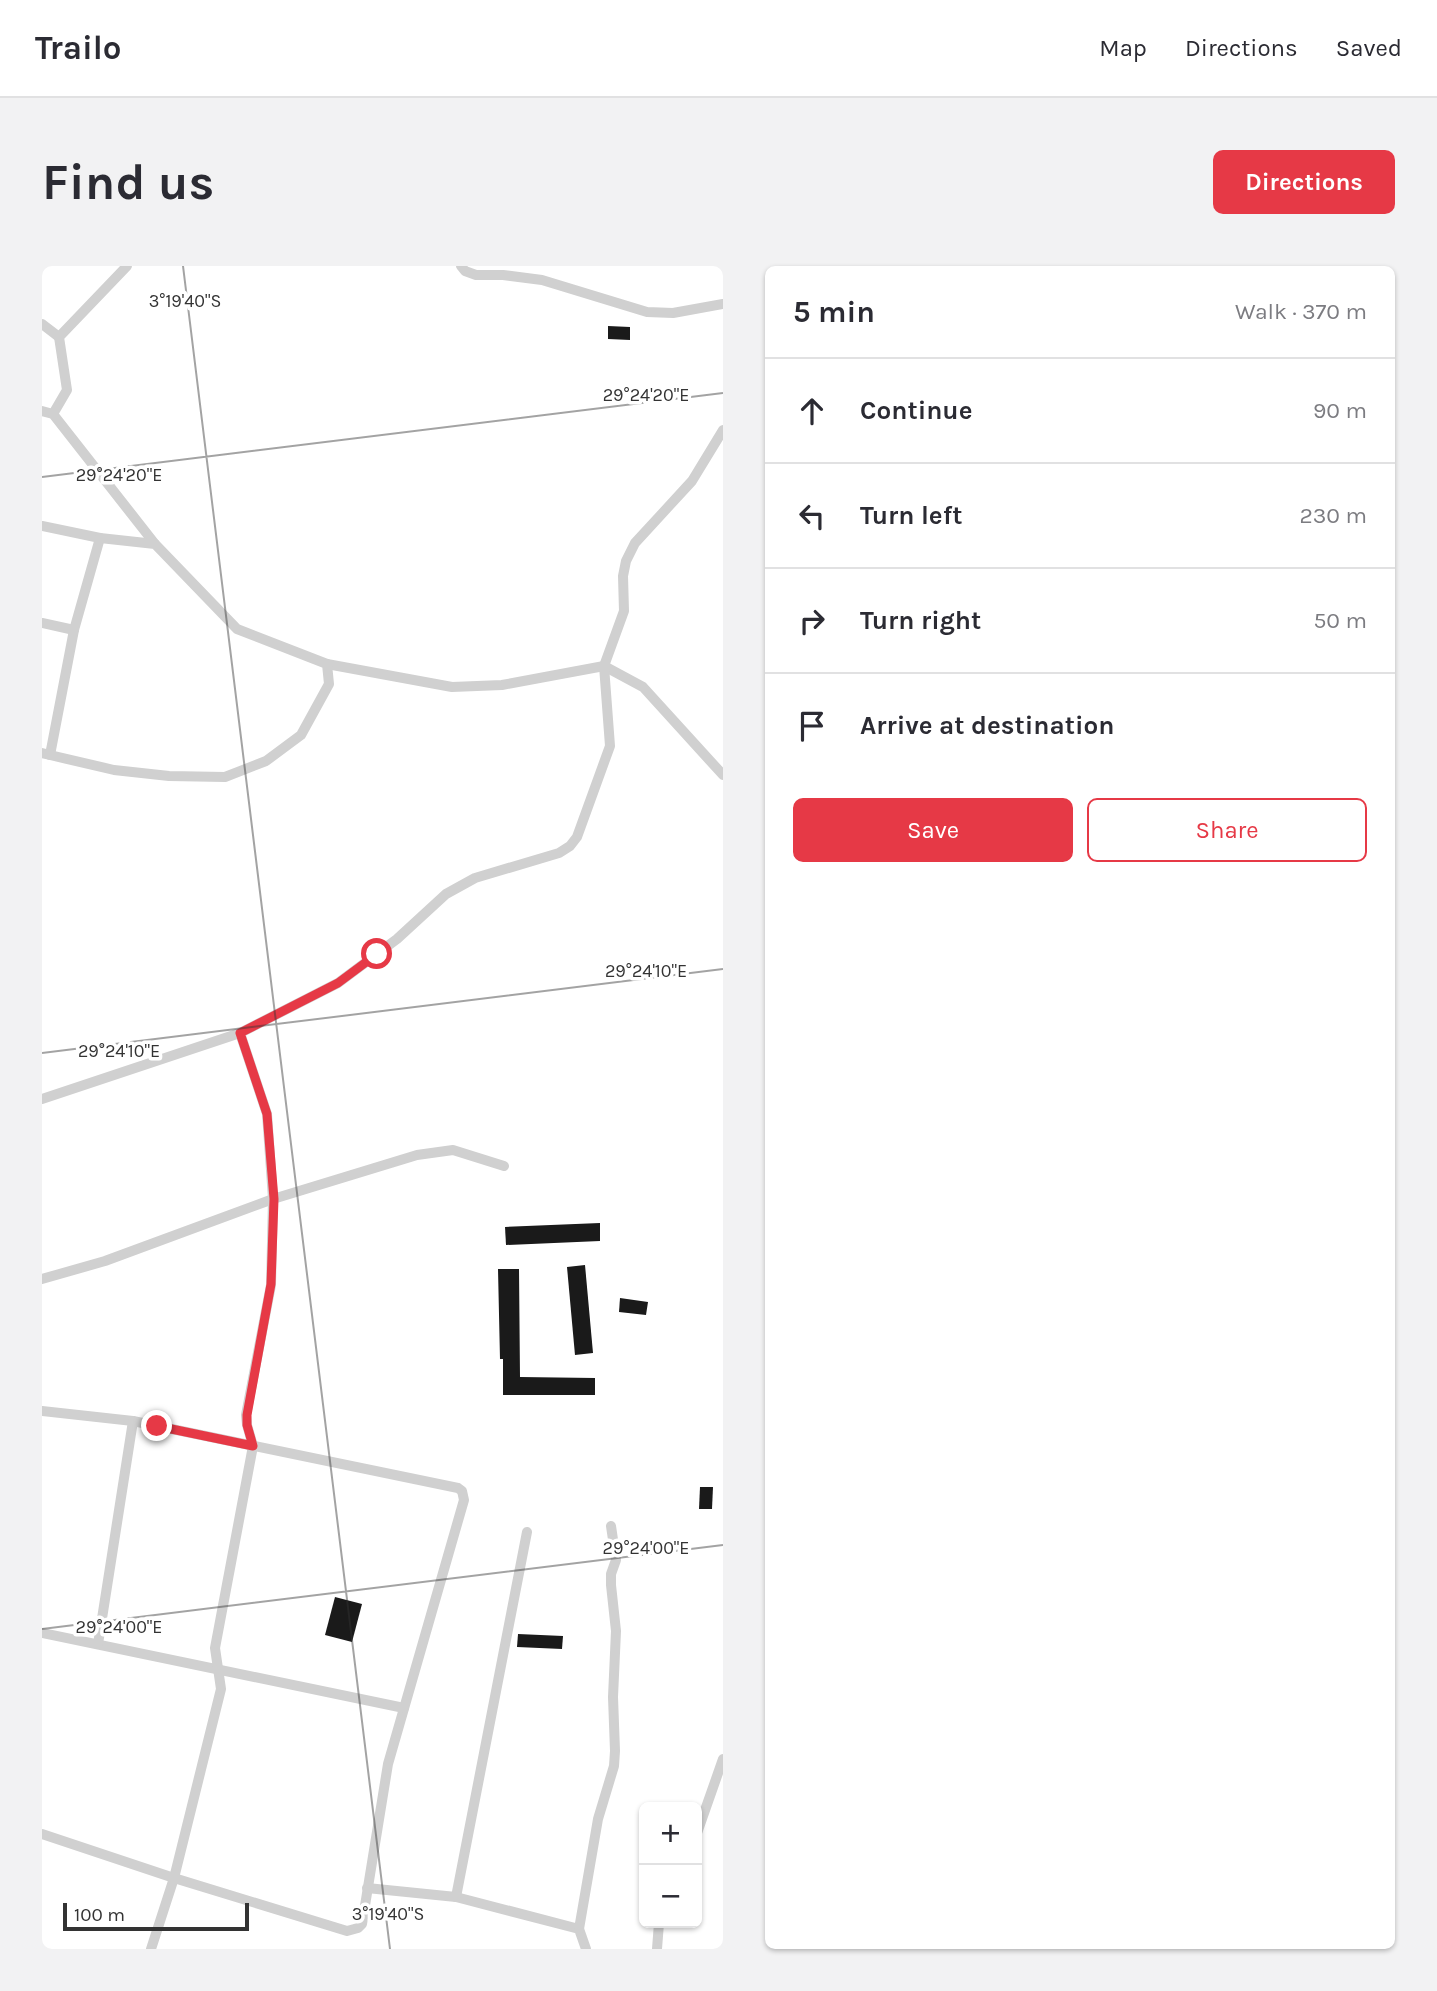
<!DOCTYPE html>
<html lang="en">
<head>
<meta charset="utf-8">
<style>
	body { margin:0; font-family:Karla,sans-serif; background:#f2f2f3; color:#2b2b33 }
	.controls { position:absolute; right:21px; bottom:21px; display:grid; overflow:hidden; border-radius:10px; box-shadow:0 2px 5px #0004 }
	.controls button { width:63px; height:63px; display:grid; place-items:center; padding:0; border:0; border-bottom:2px solid #e1e1e2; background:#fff; color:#2b2b33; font:35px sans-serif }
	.scale { position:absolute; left:21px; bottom:18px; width:186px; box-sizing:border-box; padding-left:7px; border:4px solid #333; border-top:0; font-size:19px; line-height:24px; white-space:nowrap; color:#333; -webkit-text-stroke:5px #fff; paint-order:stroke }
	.stop { position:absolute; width:21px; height:21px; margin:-16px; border:5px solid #e63946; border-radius:50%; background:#fff }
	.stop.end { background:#e63946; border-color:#fff; box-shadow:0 2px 7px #0008 }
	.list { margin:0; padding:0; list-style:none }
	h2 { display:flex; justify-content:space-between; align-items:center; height:91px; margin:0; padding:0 28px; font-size:30px }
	h2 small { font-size:23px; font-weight:400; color:#7c7c81 }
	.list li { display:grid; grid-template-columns:46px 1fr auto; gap:21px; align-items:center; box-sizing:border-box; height:105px; padding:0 28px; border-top:2px solid #e1e1e2 }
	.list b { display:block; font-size:26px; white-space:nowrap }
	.list em { font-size:23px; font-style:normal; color:#7c7c81 }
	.actions { display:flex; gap:14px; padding:21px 28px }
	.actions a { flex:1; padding:16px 0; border:2px solid #e63946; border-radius:10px; text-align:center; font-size:24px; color:#e63946 }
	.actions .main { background:#e63946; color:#fff }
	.icon { flex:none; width:38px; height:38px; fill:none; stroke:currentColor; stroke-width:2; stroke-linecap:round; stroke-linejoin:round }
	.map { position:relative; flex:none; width:681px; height:1683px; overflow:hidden; border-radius:10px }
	header { display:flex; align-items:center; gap:42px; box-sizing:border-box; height:98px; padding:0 35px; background:#fff; border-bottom:2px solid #e1e1e2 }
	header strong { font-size:33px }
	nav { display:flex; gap:38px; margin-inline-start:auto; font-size:24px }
	.intro { display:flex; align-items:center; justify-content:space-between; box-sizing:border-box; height:168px; padding:0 42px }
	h1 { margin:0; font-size:49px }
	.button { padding:18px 32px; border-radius:10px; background:#e63946; color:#fff; font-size:24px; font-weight:700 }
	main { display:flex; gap:42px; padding:0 42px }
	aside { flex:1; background:#fff; border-radius:10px; box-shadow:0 2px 5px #0004 }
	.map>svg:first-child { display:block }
	.building { fill:#1a1a1a }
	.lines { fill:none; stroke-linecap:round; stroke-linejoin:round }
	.street { stroke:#d0d0d0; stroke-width:10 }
	.route { stroke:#e63946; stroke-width:9 }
	.ticks { fill:none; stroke:#333; stroke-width:2; stroke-opacity:0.45 }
	.ticks-label { font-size:18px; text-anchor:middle; fill:#333; stroke:#fff; stroke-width:7; stroke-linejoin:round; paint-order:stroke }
</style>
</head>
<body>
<header>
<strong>Trailo</strong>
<nav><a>Map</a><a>Directions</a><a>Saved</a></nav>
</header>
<div class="intro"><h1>Find us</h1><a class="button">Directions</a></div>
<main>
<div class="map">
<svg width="681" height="1683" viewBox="0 0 681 1683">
	<rect width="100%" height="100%" fill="#fff"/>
	<g class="building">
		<polygon points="566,60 588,61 588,74 566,73"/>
		<polygon points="558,957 558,975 464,979 463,961"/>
		<polygon points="543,999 551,1087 533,1089 525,1001"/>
		<polygon points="456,1003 477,1003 478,1111 553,1112 553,1129 461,1129 461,1093 458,1093"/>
		<polygon points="578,1032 606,1036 604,1049 577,1046"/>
		<polygon points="658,1221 671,1221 670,1243 657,1243"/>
		<polygon points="293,1331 320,1338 310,1376 283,1369"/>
		<polygon points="476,1368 521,1370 520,1383 475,1381"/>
	</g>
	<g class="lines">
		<g class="street">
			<polyline points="419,0 423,5 434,9 461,9 500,14 605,46 631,47 681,38"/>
			<polyline points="0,58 17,71"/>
			<polyline points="0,145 11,148 113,278"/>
			<polyline points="11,148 25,124 17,71 85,0"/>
			<polyline points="0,260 58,272 32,364"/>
			<polyline points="0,357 32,364 8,489 0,487"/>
			<polyline points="285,398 410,421 460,419 562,400 601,421 681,509"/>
			<polyline points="8,489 72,504 127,510 183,511 224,495 259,469 287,418 285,398 195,363 113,278 58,272"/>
			<polyline points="0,833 198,767 296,717 355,673 404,628 433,612 517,587 528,580 535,571 568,480 562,400 582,345 581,310 584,295 593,277 650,215 681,164"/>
			<polyline points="0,1013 63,995 231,933 375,889 411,884 462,900"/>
			<polyline points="0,1145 91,1155 416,1222 420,1225 422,1234 346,1498 320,1658 316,1662 305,1665 132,1612 0,1568"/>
			<polyline points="0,1367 362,1442"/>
			<polyline points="56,1378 91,1155"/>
			<polyline points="655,1567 681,1493"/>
			<polyline points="325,1622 414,1631 537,1663 544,1683"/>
			<polyline points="414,1631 485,1266"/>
			<polyline points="537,1663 556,1553 572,1500 573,1485 571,1431 574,1365 569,1319 569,1308 574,1294 569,1260"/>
			<polyline points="109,1683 132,1612 179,1423 173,1382 211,1180 205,1159 204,1149 229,1019 231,933 225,848 198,767"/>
			<polyline points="615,1683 617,1657"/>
		</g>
	</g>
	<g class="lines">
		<polyline class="route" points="115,1160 211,1180 205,1159 205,1149 229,1018 232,933 225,848 198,767 296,717 335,688"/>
	</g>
	<path class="ticks" d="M141,0L348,1683M0,211L681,127M0,787L681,703M0,1363L681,1279"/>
	<g class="ticks-label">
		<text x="143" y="41">3°19'40"S</text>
		<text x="604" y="135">29°24'20"E</text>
		<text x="77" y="215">29°24'20"E</text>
		<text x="604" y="711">29°24'10"E</text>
		<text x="77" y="791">29°24'10"E</text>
		<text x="604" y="1288">29°24'00"E</text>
		<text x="77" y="1367">29°24'00"E</text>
		<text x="346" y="1654">3°19'40"S</text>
	</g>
</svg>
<div class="controls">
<button>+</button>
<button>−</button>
</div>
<div class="scale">100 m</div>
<div class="stop" style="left:335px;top:688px"></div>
<div class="stop end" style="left:115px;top:1160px"></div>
</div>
<aside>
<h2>5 min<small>Walk · 370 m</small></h2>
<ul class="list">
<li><svg class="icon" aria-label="ahead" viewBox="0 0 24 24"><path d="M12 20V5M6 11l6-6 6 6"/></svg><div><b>Continue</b></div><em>90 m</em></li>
<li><svg class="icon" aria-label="left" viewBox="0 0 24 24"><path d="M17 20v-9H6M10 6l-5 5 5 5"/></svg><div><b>Turn left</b></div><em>230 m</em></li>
<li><svg class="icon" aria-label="right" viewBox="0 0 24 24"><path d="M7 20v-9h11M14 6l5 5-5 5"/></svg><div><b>Turn right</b></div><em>50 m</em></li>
<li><svg class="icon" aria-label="arrive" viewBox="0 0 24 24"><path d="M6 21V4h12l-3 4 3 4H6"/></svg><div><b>Arrive at destination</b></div></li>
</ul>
<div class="actions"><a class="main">Save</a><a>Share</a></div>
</aside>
</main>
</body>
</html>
